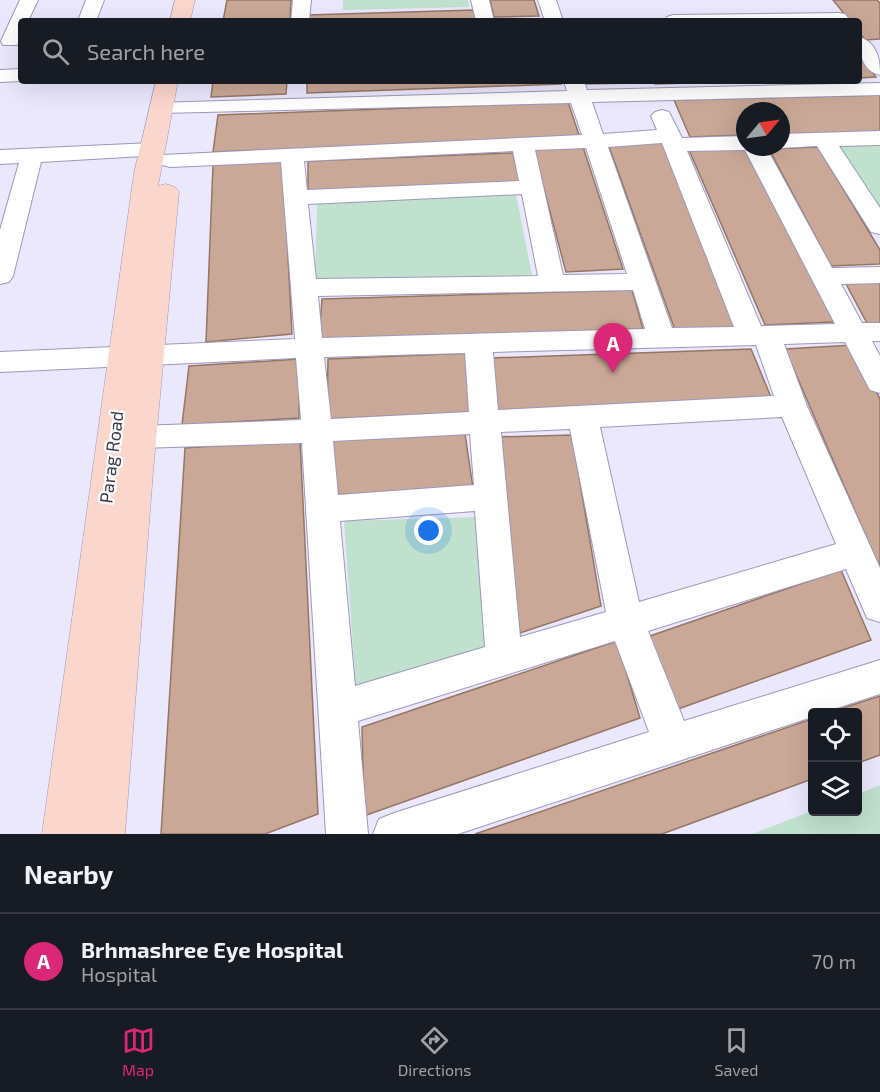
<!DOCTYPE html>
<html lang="en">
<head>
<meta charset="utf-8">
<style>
	body { margin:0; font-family:"Exo 2",sans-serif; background:#242831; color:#f1f3f6 }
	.controls { position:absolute; right:18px; bottom:18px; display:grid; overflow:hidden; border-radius:6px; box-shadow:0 6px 24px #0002 }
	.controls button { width:54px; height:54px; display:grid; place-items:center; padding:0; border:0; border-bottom:2px solid #363941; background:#171b24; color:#f1f3f6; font:30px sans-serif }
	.compass { position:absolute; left:736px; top:102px; width:54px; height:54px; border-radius:50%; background:#171b24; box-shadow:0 6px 24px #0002; rotate:61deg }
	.you { position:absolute; left:429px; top:531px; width:21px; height:21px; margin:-15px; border:4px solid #fff; border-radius:50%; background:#1a73e8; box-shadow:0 0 0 9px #1a73e833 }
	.badge { display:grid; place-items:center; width:39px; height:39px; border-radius:50%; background:#db2777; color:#fff; font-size:20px; font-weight:700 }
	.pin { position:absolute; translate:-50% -50px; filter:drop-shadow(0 2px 3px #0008) }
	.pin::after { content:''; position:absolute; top:32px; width:21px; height:18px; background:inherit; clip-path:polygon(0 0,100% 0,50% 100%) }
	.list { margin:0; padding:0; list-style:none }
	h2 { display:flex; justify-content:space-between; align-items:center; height:78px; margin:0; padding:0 24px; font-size:26px }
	h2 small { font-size:20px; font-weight:400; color:#9ea1a6 }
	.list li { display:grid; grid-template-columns:39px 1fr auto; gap:18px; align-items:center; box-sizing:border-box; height:96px; padding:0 24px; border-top:2px solid #363941 }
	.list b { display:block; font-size:22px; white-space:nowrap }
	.list p { margin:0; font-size:20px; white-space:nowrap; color:#9ea1a6 }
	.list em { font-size:20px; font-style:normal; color:#9ea1a6 }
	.icon { flex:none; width:33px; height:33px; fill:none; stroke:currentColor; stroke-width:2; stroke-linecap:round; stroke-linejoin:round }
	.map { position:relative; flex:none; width:880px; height:834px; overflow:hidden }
	.search { position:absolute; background:#171b24; box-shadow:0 6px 24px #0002; left:18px; right:18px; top:18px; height:66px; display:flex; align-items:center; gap:15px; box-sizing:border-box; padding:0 21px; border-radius:6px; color:#9ea1a6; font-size:22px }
	.sheet { height:174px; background:#171b24 }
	nav { display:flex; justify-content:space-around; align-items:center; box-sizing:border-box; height:84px; border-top:2px solid #363941; background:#171b24; font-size:16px; color:#9ea1a6 }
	nav a { display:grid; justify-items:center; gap:3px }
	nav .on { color:#db2777 }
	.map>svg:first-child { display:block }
	.green { fill:#c0e1ce }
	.building { fill:#caa897; stroke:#957566; stroke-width:1.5 }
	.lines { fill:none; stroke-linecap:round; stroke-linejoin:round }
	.street-casing { stroke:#9c98b8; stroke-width:2 }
	.secondary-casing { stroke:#9c98b8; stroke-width:1 }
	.street { fill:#fff; fill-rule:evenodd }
	.secondary { fill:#fbd6cd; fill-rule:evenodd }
	.labels { text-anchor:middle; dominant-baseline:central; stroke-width:4.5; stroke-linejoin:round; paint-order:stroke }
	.street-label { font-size:18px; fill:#3c3a48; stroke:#fff }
</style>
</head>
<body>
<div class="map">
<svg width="880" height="834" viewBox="0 0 880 834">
	<rect width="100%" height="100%" fill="#ebe8fd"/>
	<g class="green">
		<polygon points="343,0 468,0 469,7 343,10"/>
		<polygon points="880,142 880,215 835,143"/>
		<polygon points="516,194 532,275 315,279 317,204"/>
		<polygon points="478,517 488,648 356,689 344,521"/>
		<polygon points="880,785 880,834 752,834 812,811 858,812 858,794"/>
	</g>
	<g class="building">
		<polygon points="227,0 291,0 290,21 223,21"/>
		<polygon points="490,0 534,0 539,16 494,17"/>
		<polygon points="833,0 877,0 880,3 880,39 865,40 859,32 859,21 850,21"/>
		<polygon points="474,10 476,21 308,21 308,15"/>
		<polygon points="859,56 876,77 859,78"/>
		<polygon points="213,81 287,81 286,94 211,97"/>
		<polygon points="307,81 560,81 561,84 307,93"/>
		<polygon points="580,81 632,81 633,83 581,84"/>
		<polygon points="653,81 758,81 655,84"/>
		<polygon points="880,95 880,132 781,134 781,111 745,111 745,135 690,137 674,100"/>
		<polygon points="568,102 580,138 213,152 218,115"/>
		<polygon points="662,139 743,327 675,330 607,141"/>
		<polygon points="583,147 623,269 566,272 533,148"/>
		<polygon points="818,147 880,250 880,264 831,266 769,149"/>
		<polygon points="745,148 834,322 765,325 689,150"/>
		<polygon points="513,153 520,182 308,191 308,161"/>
		<polygon points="283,159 292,334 206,342 213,165"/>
		<polygon points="845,282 880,282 880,325 868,325"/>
		<polygon points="632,290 643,329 319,339 322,299"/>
		<polygon points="853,345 880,399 880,569 785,349"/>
		<polygon points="751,349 773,402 497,412 490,358"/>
		<polygon points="470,353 477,412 327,419 328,359"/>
		<polygon points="300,359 299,418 182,425 189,366"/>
		<polygon points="465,434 473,488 335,495 333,439"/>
		<polygon points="572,435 601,606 520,633 495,437"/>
		<polygon points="300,440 318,814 265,834 161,834 185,448"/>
		<polygon points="841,570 871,640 678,709 647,637"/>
		<polygon points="617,641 640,718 364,816 362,727"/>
		<polygon points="880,696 880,755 858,763 858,712 831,712"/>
		<polygon points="812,719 812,779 662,834 475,834"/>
	</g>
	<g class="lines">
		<defs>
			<g id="street">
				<polygon points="20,0 38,0 28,21 21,21 21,38 17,45 3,45 1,41"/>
				<polygon points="86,0 104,0 96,21 78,21"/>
				<polygon points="293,0 311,0 309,21 291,21"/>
				<polygon points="471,0 489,0 494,21 476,21"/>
				<polygon points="538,0 556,0 563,21 545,21"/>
				<polygon points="839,13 845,14 848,18 846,21 664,21 667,17 673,15"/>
				<path d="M859,37C877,42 880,59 880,75C862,71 859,53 859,37Z"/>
				<polygon points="21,69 21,81 0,82 0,70"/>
				<path d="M564,81H584L587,90L880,83V95L592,102L603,134L657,130L651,116L655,112L662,110L669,112L682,138L745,136V147H766L832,268L880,267V283L841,284L862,323H880V341H872L880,356V393L870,390L845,342L784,344L807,406L880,568V622L867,618L846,569L648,631L684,721L880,660V694L825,712H812V717L458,834H373L379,819L394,813L649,732L615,641L358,721L368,834H326L302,443L139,448L128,445L124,437L128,429L139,426L301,420L296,358L0,372V352L295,339L281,162L170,167L162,165L159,160L162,155L582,135L571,103L161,113L154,111L151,107L154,103L567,91ZM662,143L734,327L672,328L608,147ZM586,148L627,274L563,275L535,150ZM745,150L835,324L761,326L687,151ZM513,151L519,181L307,190L304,161ZM522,194L538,276L316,279L308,204ZM633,290L645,329L322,338L318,296ZM756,345L774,396L498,410L493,352ZM465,353L469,412L331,419L324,357ZM782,417L836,544L639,602L600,427ZM570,429L606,612L520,637L501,432ZM470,434L474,485L338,495L333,441ZM475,511L485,647L355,686L340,521Z"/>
				<polygon points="880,131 880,145 839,146 880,208 880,234 871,232 817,146 781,148 779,147 781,147 781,134"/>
				<polygon points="152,143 160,145 163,150 160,155 41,162 13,276 9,282 0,284 0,230 19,163 0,164 0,150"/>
			</g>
			<g id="secondary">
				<polygon points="175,0 195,0 190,21 170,21"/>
				<polygon points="156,81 178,81 158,186 166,184 175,187 179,192 153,472 125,834 42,834 134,173"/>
			</g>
		</defs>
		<use href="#street" class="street-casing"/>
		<use href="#secondary" class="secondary-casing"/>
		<use href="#street" class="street"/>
		<use href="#secondary" class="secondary"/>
	</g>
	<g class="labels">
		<g class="street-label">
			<text transform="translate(111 457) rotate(-83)">Parag Road</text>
		</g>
	</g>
</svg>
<div class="controls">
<button><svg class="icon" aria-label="locate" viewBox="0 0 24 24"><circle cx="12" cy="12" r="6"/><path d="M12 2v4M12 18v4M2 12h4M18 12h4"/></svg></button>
<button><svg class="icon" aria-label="layers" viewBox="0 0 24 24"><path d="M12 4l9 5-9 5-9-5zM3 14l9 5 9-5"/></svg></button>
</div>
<svg class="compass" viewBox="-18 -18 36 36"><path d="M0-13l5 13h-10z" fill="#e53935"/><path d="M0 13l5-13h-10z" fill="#9ea1a6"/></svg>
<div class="you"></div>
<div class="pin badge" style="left:613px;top:373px">A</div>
<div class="search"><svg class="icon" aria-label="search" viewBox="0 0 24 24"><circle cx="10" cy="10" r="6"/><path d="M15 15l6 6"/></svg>Search here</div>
</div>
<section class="sheet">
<h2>Nearby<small></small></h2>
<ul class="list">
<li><span class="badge">A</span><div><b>Brhmashree Eye Hospital</b><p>Hospital</p></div><em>70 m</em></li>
</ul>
</section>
<nav>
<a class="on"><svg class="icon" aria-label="map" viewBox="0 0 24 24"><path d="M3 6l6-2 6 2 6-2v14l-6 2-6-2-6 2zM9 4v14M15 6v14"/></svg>Map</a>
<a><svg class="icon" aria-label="directions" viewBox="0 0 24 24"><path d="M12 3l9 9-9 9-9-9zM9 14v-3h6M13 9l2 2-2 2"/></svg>Directions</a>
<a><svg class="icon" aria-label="saved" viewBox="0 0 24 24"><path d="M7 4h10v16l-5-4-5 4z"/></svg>Saved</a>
</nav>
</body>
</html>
